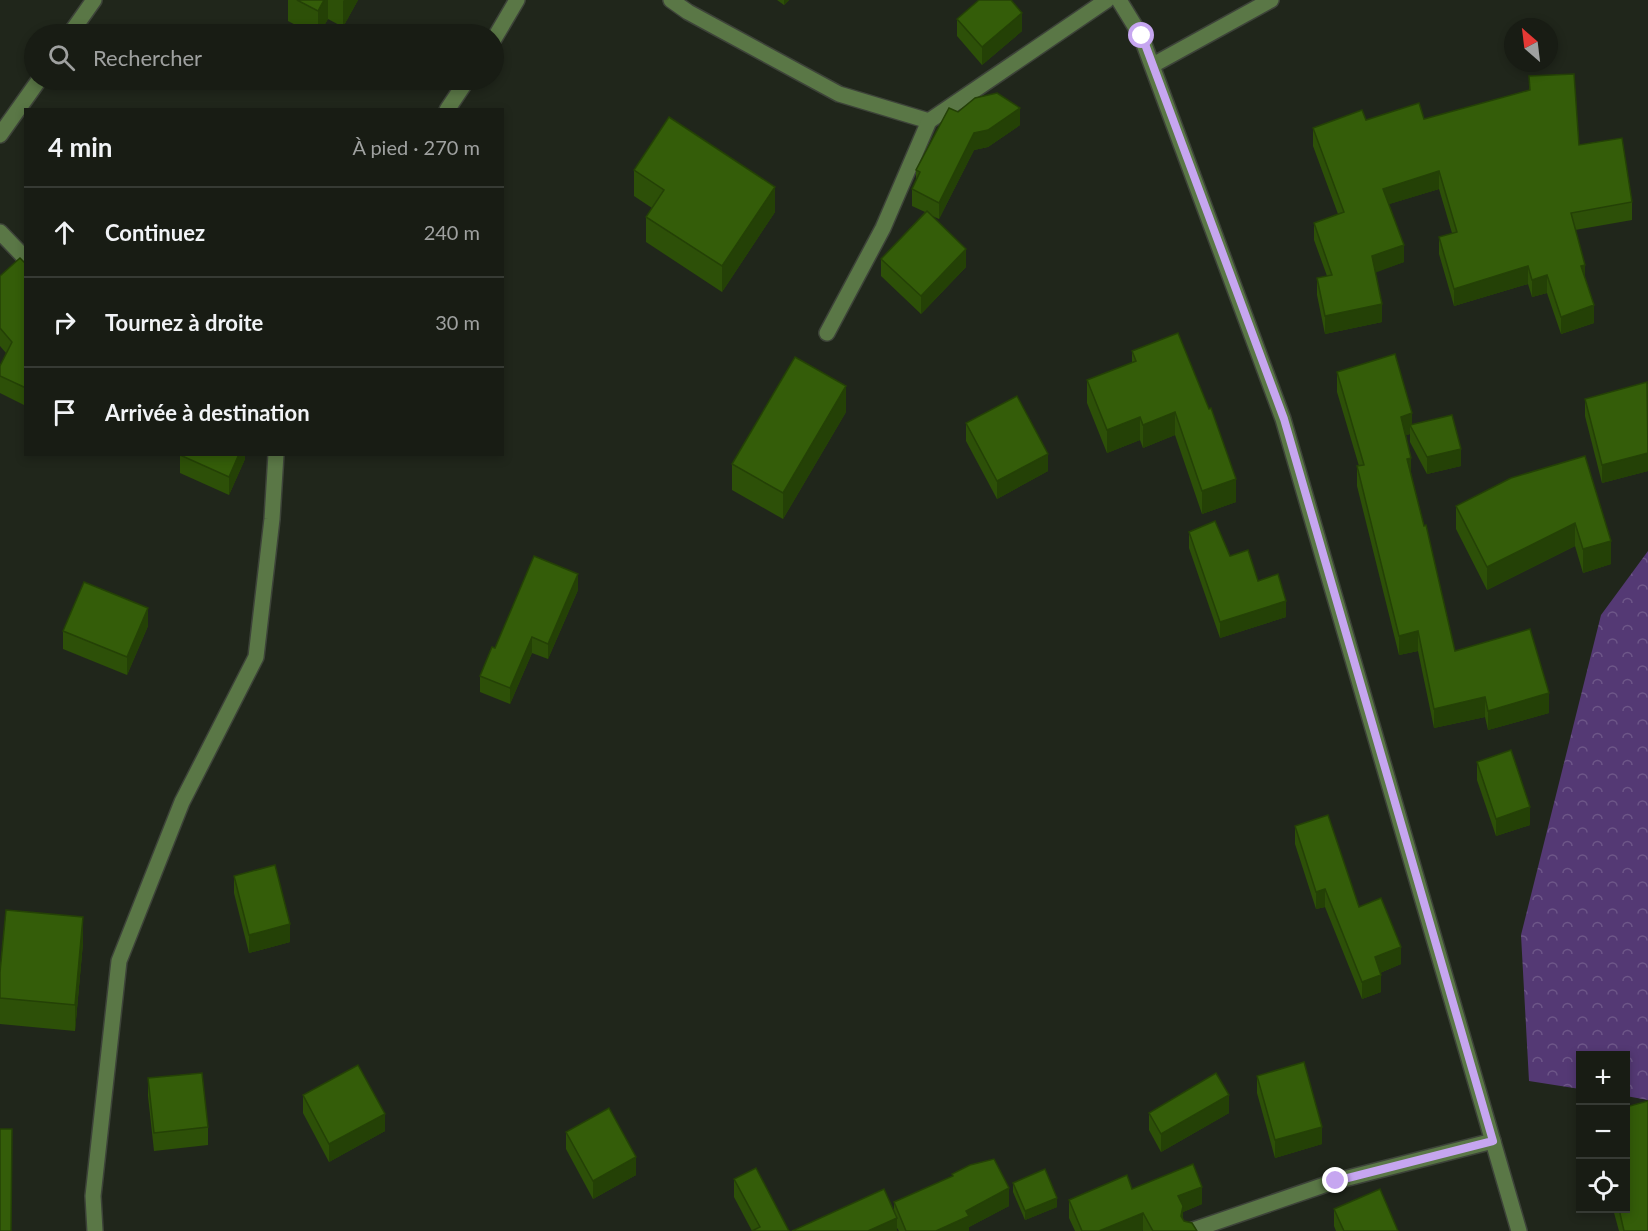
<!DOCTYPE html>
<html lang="fr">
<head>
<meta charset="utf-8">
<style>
	body { margin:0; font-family:Lato,sans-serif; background:#252922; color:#f1f3f6 }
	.controls { position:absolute; right:18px; bottom:18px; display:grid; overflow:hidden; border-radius:0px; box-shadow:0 3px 9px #0003 }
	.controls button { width:54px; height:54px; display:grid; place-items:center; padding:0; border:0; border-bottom:2px solid #363a34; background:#181c14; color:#f1f3f6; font:30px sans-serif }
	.compass { position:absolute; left:1504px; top:18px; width:54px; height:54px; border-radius:50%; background:#181c14; box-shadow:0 3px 9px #0003; rotate:332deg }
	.stop { position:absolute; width:18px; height:18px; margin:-14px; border:4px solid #c6a6f0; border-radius:50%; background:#fff }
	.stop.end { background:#c6a6f0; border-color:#fff; box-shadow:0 2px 6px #0008 }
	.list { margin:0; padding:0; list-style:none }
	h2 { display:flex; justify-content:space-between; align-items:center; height:78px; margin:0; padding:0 24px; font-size:26px }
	h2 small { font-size:20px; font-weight:400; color:#9fa1a0 }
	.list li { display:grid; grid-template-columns:39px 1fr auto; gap:18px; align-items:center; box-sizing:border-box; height:90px; padding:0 24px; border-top:2px solid #363a34 }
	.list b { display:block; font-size:22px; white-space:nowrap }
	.list em { font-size:20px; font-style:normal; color:#9fa1a0 }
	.icon { flex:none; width:33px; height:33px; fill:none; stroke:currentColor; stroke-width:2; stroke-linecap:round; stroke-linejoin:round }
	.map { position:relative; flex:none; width:1648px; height:1231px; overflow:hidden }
	.search { position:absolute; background:#181c14; box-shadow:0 3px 9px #0003; left:24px; top:24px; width:480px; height:66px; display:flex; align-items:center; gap:15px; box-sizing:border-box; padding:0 21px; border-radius:33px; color:#9fa1a0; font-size:22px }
	.panel { position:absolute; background:#181c14; box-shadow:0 3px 9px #0003; left:24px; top:108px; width:480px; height:348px; border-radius:0px }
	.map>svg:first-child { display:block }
	.forest { fill:url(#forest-crowns) }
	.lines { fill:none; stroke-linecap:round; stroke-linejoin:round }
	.minor-casing { stroke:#3d4339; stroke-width:18 }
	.tertiary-casing { stroke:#3d4339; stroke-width:18 }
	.minor { stroke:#5a7746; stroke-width:15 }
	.tertiary { stroke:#5a7746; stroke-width:15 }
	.wall { fill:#2d5008 }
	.shaded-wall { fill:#244106 }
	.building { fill:#345d09; stroke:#244106; stroke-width:1.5 }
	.route { stroke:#c6a6f0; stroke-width:8 }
</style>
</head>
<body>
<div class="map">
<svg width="1648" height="1231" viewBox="0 0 1648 1231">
	<defs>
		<pattern id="forest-crowns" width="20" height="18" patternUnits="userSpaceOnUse" patternTransform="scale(1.5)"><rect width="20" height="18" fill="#543974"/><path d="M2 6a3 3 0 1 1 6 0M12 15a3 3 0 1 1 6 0" fill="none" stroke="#6d5688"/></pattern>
	</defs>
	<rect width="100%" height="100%" fill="#20261b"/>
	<polygon class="forest" points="1648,551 1648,1100 1626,1096 1626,1056 1580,1056 1580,1089 1529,1081 1521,935 1601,615"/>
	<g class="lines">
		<defs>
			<g id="minor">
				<polyline points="671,0 688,12 839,94 929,121"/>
				<polyline points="70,34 94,0"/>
				<polyline points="494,39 517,0"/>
				<polyline points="1153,65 1271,0"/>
				<polyline points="447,110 467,80"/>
				<polyline points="0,135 39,80"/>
				<polyline points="0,232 26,259"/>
				<polyline points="827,333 883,228 929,121 1107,0"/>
				<polyline points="95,1231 93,1196 119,961 182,802 256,657 272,519 276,454"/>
				<polyline points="1190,1231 1336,1181 1493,1141"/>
			</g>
			<polyline id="tertiary" points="1119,0 1141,36 1283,419 1519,1231"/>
		</defs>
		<use href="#minor" class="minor-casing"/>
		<use href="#tertiary" class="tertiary-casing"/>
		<use href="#minor" class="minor"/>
		<use href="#tertiary" class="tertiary"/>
	</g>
	<g class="wall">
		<polygon points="288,0 358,0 343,27 328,19 319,34 313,34 288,21"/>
		<polygon points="777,0 789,0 784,5"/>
		<polygon points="957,19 1022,31 982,65 957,36"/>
		<polygon points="1529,76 1579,145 1632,202 1632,220 1575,230 1594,323 1561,334 1547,293 1532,297 1528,284 1454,306 1439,254 1439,237 1452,233 1439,189 1389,204 1404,262 1375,272 1382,322 1325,334 1317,295 1317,278 1327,276 1314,240 1314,223 1338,214 1313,146 1313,128 1366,120 1424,119 1529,90"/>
		<polygon points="958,112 1020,125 988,147 974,150 939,219 930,215 966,267 921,314 881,276 881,259 925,212 912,206 912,189 916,180 916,170"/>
		<polygon points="634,170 775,212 722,292 646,242 646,217 652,208 634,196"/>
		<polygon points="26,264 26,406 0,393 0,366 6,353 0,346 0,276"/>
		<polygon points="1178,333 1236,502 1202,514 1175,435 1143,448 1140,440 1107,453 1087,403 1087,380 1132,363 1132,351"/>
		<polygon points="1337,372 1412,424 1461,466 1427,474 1410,442 1410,434 1406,435 1411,473 1455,651 1549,713 1488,730 1485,717 1434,728 1418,651 1399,655 1357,486 1357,466 1359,466 1337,392"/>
		<polygon points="1648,384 1648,471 1602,483 1585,416 1585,399"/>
		<polygon points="846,412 783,519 732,490 732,464"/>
		<polygon points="966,423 1048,471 997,499 966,441"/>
		<polygon points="245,454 245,459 229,495 180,473 180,455"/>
		<polygon points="1585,456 1611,564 1583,573 1575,546 1487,590 1456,529 1456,506"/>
		<polygon points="1189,532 1230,556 1258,581 1286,617 1220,638 1189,548"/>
		<polygon points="578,590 548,659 532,653 510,704 480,692 480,676 495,648"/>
		<polygon points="148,626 127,675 63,649 63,631"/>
		<polygon points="1477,762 1530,825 1496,836 1477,780"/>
		<polygon points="1295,826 1359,907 1401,964 1380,973 1381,992 1362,999 1325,907 1316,909 1295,844"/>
		<polygon points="234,876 290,942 249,953 234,893"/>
		<polygon points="83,943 75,1031 0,1024 0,972"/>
		<polygon points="1257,1076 1322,1144 1275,1158 1257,1093"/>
		<polygon points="148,1078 208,1127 208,1145 154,1151 148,1096"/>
		<polygon points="303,1095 385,1131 329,1162 303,1113"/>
		<polygon points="1149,1113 1229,1113 1161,1152 1149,1130"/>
		<polygon points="566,1132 636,1175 593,1199 566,1149"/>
		<polygon points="952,1174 1009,1206 969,1227 969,1231 899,1231 897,1228 897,1231 894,1210 894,1202 952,1176"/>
		<polygon points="734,1179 789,1231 752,1231 734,1197"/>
		<polygon points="1013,1183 1057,1207 1025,1220 1013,1192"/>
		<polygon points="1132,1189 1202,1204 1183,1212 1183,1220 1197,1231 1143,1231 1143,1230 1141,1231 1075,1231 1069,1218 1069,1200"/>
		<polygon points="1334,1209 1398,1231 1336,1231 1334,1226"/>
		<polygon points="1613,1209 1626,1209 1648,1231 1619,1231"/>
	</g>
	<g class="shaded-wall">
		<polygon points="324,0 328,0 328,19 319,34 318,34 318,11"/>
		<polygon points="344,0 358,0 343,27 343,1"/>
		<polygon points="784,0 789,0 784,5"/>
		<polygon points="1022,13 1022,31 982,65 982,47"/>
		<polygon points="1020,108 1020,125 988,147 974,150 939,219 939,203 974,133"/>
		<polygon points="1439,171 1439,189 1383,206 1383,189"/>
		<polygon points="775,187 775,212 722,292 722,266"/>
		<polygon points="1404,245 1404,262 1372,274 1372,256"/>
		<polygon points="966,249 966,267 921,314 921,296"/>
		<polygon points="1585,265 1585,283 1581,266"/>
		<polygon points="1528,266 1528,284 1454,306 1454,289"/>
		<polygon points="1547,275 1547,293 1532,297 1532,280"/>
		<polygon points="1382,304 1382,322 1325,334 1325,316"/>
		<polygon points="1594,305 1594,323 1561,334 1561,317"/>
		<polygon points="846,386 846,412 783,519 783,493"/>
		<polygon points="1175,412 1175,435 1143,448 1143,425"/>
		<polygon points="1412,413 1412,429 1410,425 1410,434 1401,437 1401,417"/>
		<polygon points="1140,417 1140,440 1107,453 1107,430"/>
		<polygon points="1461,449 1461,466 1427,474 1427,457"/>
		<polygon points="1648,453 1648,471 1602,483 1602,465"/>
		<polygon points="239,454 245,454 245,459 229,495 229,477"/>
		<polygon points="1048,454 1048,471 997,499 997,481"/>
		<polygon points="1411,458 1411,478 1407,459"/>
		<polygon points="1236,479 1236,502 1202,514 1202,491"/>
		<polygon points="1575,523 1575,546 1487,590 1487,567"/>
		<polygon points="1611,541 1611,564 1583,573 1583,549"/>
		<polygon points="578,574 578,590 548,659 548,644"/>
		<polygon points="1286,601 1286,617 1220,638 1220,622"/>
		<polygon points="148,608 148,626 127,675 127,657"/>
		<polygon points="1418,631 1418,651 1399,655 1399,636"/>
		<polygon points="532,637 532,653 510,704 510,688"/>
		<polygon points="1549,693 1549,713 1488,730 1488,711"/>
		<polygon points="1485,697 1485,717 1434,728 1434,709"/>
		<polygon points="1530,807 1530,825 1496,836 1496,819"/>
		<polygon points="1325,889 1325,907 1316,909 1316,892"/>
		<polygon points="83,917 83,943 75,1031 75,1005"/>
		<polygon points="290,924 290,942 249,953 249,935"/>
		<polygon points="1401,947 1401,964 1375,975 1375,957"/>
		<polygon points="1381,975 1381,992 1362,999 1362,982"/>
		<polygon points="1229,1095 1229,1113 1161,1152 1161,1134"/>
		<polygon points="385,1114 385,1131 329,1162 329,1144"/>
		<polygon points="1322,1127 1322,1144 1275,1158 1275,1140"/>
		<polygon points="636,1157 636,1175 593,1199 593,1181"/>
		<polygon points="1202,1187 1202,1204 1183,1212 1183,1224 1181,1231 1178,1196"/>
		<polygon points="1009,1188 1009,1206 969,1227 969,1231 936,1231 966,1211"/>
		<polygon points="1057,1198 1057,1207 1025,1220 1025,1211"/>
		<polygon points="1143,1213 1143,1230 1141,1231 1099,1231"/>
		<polygon points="897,1218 897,1231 868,1231"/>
	</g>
	<g class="building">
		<polygon points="297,0 324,0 318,11"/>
		<polygon points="979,0 1011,0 1022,13 982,47 957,19"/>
		<polygon points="1574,74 1579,145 1622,138 1632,202 1571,213 1585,265 1581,266 1594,305 1561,317 1547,275 1532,280 1528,266 1454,289 1439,237 1457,232 1439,171 1383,189 1404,245 1372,256 1382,304 1325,316 1317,278 1332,275 1314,223 1344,212 1313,128 1362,110 1366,120 1419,103 1424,119 1530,90 1529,76"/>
		<polygon points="997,93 1020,108 988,130 974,133 939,203 912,189 920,172 916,170 949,108 958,112 975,98"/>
		<polygon points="669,117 775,187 722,266 646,217 664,190 634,170"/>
		<polygon points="927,211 966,249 921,296 881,259"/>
		<polygon points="20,258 26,264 26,388 0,376 0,366 12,342 0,328 0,276"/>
		<polygon points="1178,333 1209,409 1211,408 1236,479 1202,491 1175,412 1143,425 1140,417 1107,430 1087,380 1136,361 1132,351"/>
		<polygon points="1395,354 1412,413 1401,417 1411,458 1407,459 1424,526 1426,525 1455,651 1530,629 1549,693 1488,711 1485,697 1434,709 1418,631 1399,636 1357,466 1364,465 1337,372"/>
		<polygon points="795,357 846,386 783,493 732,464"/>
		<polygon points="1647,382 1648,453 1602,465 1585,399"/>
		<polygon points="1017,396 1048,454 997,481 966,423"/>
		<polygon points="1452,415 1461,449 1427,457 1410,425"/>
		<polygon points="180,454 239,454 229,477 180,455"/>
		<polygon points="1585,456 1611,541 1583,549 1575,523 1487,567 1456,506 1511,478"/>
		<polygon points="1215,521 1230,556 1248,550 1258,581 1278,574 1286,601 1220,622 1189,532"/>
		<polygon points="534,556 578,574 548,644 532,637 510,688 480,676 492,647 495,648"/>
		<polygon points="84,582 148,608 127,657 63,631"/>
		<polygon points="1511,750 1530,807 1496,819 1477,762"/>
		<polygon points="1328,815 1359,907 1381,898 1401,947 1375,957 1381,975 1362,982 1325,889 1316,892 1295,826"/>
		<polygon points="275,865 290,924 249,935 234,876"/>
		<polygon points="6,910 83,917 75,1005 0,998 0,972"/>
		<polygon points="1304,1062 1322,1127 1275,1140 1257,1076"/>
		<polygon points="358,1065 385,1114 329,1144 303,1095"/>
		<polygon points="202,1073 208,1127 154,1133 148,1078"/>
		<polygon points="1216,1073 1229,1095 1161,1134 1149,1113"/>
		<polygon points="1648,1101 1648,1231 1624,1231 1619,1209 1626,1209 1626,1107"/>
		<polygon points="609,1108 636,1157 593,1181 566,1132"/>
		<polygon points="0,1129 12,1129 11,1231 0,1231"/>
		<polygon points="994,1159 1009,1188 966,1211 969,1216 936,1231 906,1231 894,1202 953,1176 952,1174 970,1165"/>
		<polygon points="1193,1164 1202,1187 1178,1196 1183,1206 1181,1216 1184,1221 1192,1223 1197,1231 1153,1231 1143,1213 1099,1231 1082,1231 1069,1200 1127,1175 1132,1189"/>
		<polygon points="756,1168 789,1231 752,1231 760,1227 734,1179"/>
		<polygon points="1045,1169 1057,1198 1025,1211 1013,1183"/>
		<polygon points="884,1189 897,1218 868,1231 792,1231"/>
		<polygon points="1380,1189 1398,1231 1344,1231 1334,1209"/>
	</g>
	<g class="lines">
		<polyline class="route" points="1142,36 1284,419 1493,1141 1336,1181"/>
	</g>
</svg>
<div class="controls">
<button>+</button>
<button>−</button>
<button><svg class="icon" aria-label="locate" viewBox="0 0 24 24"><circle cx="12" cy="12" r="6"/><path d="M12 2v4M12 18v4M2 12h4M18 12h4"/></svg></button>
</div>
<svg class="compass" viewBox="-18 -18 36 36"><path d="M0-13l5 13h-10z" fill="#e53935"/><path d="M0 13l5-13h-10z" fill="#9fa1a0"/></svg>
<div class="stop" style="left:1142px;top:36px"></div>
<div class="stop end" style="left:1336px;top:1181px"></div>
<div class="search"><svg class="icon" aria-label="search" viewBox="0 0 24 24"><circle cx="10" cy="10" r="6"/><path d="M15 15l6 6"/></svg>Rechercher</div>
<section class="panel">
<h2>4 min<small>À pied · 270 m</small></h2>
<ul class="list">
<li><svg class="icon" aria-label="ahead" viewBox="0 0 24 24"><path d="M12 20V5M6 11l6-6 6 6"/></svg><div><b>Continuez</b></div><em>240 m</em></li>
<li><svg class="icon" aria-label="right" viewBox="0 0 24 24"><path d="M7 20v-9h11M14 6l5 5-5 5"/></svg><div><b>Tournez à droite</b></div><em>30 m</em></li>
<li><svg class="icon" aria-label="arrive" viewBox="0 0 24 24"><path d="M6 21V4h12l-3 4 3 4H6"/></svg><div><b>Arrivée à destination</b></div></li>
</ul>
</section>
</div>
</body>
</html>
